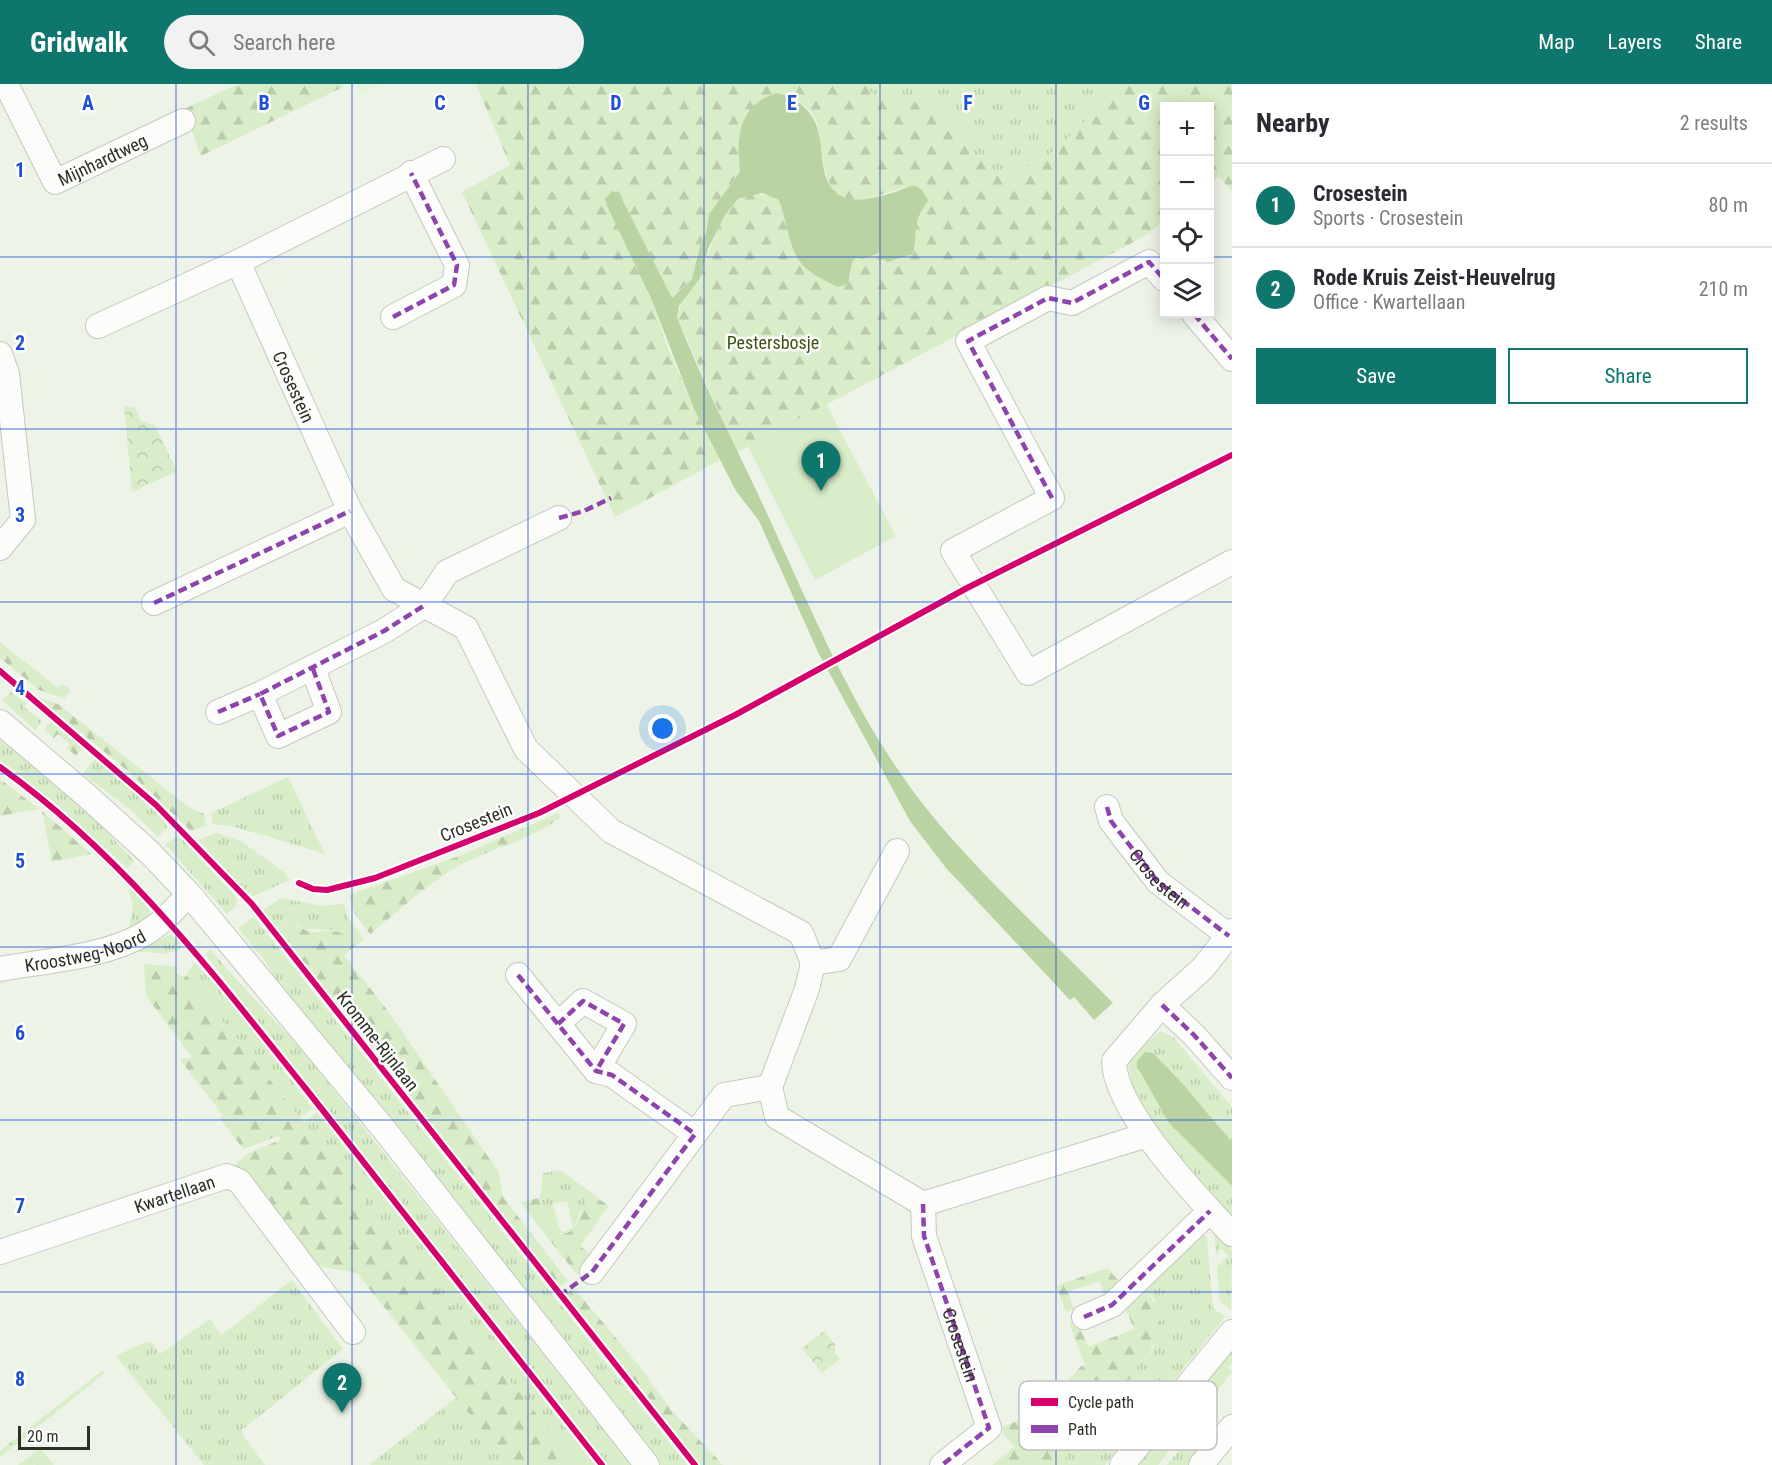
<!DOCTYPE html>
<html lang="en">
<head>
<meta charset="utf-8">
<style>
	body { margin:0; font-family:"Roboto Condensed",sans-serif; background:#f2f2f3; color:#2b2b33 }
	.controls { position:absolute; right:18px; top:18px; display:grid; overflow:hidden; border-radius:0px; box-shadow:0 3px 15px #0003 }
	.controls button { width:54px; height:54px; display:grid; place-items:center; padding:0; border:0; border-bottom:2px solid #e1e1e2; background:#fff; color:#2b2b33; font:30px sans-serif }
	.scale { position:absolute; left:18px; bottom:15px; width:72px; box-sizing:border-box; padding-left:6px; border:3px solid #2c3128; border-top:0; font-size:16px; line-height:21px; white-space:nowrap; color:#2c3128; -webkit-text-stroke:4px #fff; paint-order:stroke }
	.you { position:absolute; left:663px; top:645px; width:21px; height:21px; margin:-15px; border:4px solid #fff; border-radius:50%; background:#1a73e8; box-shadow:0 0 0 9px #1a73e833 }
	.badge { display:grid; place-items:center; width:39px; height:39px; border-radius:50%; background:#0f766e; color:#fff; font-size:20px; font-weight:700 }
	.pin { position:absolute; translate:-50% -50px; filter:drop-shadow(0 2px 3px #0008) }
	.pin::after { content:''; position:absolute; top:32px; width:21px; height:18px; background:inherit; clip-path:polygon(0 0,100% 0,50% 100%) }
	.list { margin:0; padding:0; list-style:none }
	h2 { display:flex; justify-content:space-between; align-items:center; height:78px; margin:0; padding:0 24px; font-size:26px }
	h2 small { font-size:20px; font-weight:400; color:#7c7c81 }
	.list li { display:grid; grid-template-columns:39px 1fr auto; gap:18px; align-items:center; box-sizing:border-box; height:84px; padding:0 24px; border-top:2px solid #e1e1e2 }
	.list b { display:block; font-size:22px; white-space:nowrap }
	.list p { margin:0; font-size:20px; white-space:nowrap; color:#7c7c81 }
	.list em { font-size:20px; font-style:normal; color:#7c7c81 }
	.actions { display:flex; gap:12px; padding:18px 24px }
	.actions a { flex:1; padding:14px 0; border:2px solid #0f766e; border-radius:0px; text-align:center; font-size:21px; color:#0f766e }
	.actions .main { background:#0f766e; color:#fff }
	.icon { flex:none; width:33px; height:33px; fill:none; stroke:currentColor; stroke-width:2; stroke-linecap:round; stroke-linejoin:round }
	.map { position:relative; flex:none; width:1232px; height:1381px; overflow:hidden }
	header { display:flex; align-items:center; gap:36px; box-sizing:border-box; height:84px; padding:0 30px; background:#0f766e; color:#fff }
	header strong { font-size:28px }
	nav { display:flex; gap:33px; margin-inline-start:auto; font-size:21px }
	.search { width:420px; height:54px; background:#f2f2f3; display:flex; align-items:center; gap:15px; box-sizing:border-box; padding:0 21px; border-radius:33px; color:#7c7c81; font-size:22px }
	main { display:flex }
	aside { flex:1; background:#fff }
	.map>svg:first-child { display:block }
	.built { fill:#e6f2db }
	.grass { fill:url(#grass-tufts); fill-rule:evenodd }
	.forest { fill:url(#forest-firs) }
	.park { fill:url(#park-crowns) }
	.pitch { fill:#d9edc8 }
	.water { fill:#b9d4a2 }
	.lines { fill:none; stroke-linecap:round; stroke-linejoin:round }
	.minor-casing { stroke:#c3c9be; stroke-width:26 }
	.minor { stroke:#fcfdfb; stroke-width:24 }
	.quiet { stroke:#8e44ad; stroke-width:4.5; stroke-dasharray:9 4.5; stroke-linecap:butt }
	.cycleway-casing { stroke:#fff; stroke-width:10 }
	.cycleway { stroke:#d6006c; stroke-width:6 }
	.grid { fill:none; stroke:#1d4ed8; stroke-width:1.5; stroke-opacity:0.55 }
	.labels { text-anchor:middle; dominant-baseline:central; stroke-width:5; stroke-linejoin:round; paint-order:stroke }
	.street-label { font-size:18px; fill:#2c3128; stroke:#fff }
	.park-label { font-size:18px; fill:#37550f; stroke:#fff }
	.key { fill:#fff; stroke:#c0c1be; stroke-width:1.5 }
	.key-label { font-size:16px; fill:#2c3128 }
	.grid-label { font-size:20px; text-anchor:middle; font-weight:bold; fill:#1d4ed8; stroke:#fff; stroke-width:5; stroke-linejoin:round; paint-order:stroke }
</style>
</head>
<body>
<header>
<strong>Gridwalk</strong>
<div class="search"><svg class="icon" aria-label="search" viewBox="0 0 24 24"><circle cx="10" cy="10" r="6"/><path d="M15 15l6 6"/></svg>Search here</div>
<nav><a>Map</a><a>Layers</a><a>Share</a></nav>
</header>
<main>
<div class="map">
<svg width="1232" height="1381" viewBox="0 0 1232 1381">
	<defs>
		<pattern id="grass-tufts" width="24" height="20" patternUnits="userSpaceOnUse" patternTransform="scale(1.5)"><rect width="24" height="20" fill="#d9edc8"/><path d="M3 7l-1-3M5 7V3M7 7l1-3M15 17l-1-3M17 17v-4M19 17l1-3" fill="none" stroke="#baccac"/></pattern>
		<pattern id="forest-firs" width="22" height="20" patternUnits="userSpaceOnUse" patternTransform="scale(1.5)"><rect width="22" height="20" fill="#d9edc8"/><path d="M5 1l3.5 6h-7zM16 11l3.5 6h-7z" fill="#baccac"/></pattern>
		<pattern id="park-crowns" width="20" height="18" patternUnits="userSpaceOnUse" patternTransform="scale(1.5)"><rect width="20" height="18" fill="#d9edc8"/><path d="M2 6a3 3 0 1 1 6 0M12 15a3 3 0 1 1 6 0" fill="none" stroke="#baccac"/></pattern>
	</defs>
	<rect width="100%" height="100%" fill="#edf4e7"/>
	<polygon class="built" points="356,0 380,0 361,11"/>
	<g class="grass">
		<path d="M869,0H1099L1107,14C1086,37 1026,107 991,85C968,70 954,42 938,20L873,15Z"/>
		<polygon points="11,608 26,619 24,623 42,637 35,646 2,616"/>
		<polygon points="0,651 84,723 134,777 127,784 54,718 0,676"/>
		<polygon points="95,674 166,737 167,743 158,753 131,726 83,690"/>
		<path d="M288,693L325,770L260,750C244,747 230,739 213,741L211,729Z"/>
		<polygon points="216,749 241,757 285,789 290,796 251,813 198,756"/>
		<polygon points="176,753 181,754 237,814 236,822 227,830 165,760"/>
		<polygon points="131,805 151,827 147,834 129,846 133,820 128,806"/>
		<polygon points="281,814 322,822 344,820 348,834 364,855 354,863 336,846 303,845 295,839 284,840 278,845 263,826"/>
		<polygon points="254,833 687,1381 661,1381 280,903 266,878 238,844"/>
		<polygon points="172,850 182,860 180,866 165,870 137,867"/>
		<path d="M211,866C240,901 272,933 303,967L631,1381H608L205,870Z"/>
		<polygon points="194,878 224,910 313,1024 300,1034 186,891"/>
		<path d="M1160,947L1174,954L1232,1023V1058L1182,999L1153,969L1145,968L1169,1039L1232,1102V1134C1192,1088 1133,1040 1128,976Z"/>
		<polygon points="317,1028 595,1381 577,1381 303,1039"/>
		<path d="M560,1086L596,1112L593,1111L581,1126L573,1147L556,1150L548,1141L540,1114L543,1089ZM567,1117L573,1144L563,1148L559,1144L553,1120Z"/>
		<polygon points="1214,1146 1232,1166 1231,1226 1220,1217 1217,1183 1228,1172 1222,1165 1216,1171"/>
		<polygon points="1200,1147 1207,1154 1213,1224 1225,1233 1105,1381 1060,1381 1101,1325 1121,1311 1137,1282 1151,1269 1155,1259 1155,1215 1147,1207 1138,1203"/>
		<polygon points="292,1196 343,1265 242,1346 244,1353 265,1381 204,1381 116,1272 145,1258 151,1258 160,1270 210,1235 221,1251"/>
		<polygon points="1232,1265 1232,1279 1228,1284 1232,1288 1158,1381 1138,1381"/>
		<polygon points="457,1313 510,1381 371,1381 370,1380"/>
		<polygon points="1190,1353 1190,1357 1200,1366 1191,1381 1167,1381"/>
	</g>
	<g class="forest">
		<polygon points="238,0 342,0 343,3 201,72 184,25"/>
		<path d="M476,0H869L874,15L938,20L972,50L973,70C980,75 987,84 995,87C1035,98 1082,40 1106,14L1099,0H1232V108L1219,92L1210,100V22H1164V136L1145,152L737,368L677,233C679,219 695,199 702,184C719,150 726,92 779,116L787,135L792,163L848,200L852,177L856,174L915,161C913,143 917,132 928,117L918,102C905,99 869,119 850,116C816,110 827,53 813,31C804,18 792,14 778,9L738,72L740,88L709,130L706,149L701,158L692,195L671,214L619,109L666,259L694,325L720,376L615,433L462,108L510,81Z"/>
		<polygon points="0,558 58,604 62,600 71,606 64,615 39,606 0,574"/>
		<polygon points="36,612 58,620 190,724 204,730 206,742 191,747 129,688"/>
		<polygon points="50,638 83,664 76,672 67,664 70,660 58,650 54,654 44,646"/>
		<polygon points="0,695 39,725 0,732"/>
		<polygon points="42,727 91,770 52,778"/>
		<path d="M558,729L561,733C531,756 495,763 462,780C429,798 400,826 370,850L355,830L349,811L459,772Z"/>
		<path d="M291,837C295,839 298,844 303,845C326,855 334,834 354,863L344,871L388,927L498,1087L503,1113L568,1197L560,1203L278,845Z"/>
		<polygon points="144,880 178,883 176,888 183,893 186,891 577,1381 510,1381 357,1189 319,1182 235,1081 247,1070 282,1055 278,1052 243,1065 220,1034 223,1031 180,976 192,973 146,912"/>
		<path d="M593,1111L609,1122L580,1162L594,1173L577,1191L520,1118L540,1114L548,1141L556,1150C587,1151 573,1125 593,1111Z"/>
		<polygon points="1107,1184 1121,1199 1106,1215 1099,1197 1068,1208 1074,1225 1066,1228 1056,1202"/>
		<polygon points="1138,1203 1147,1207 1159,1226 1161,1241 1150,1269 1137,1282 1121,1311 1101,1325 1060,1381 992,1381 1014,1363 999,1344 1041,1328 1080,1283 1085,1281 1069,1239 1078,1236 1088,1263 1134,1245 1123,1217"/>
		<polygon points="574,1204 641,1284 671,1326 723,1381 700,1381 565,1211"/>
		<polygon points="103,1286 105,1289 0,1373 0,1367"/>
	</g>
	<g class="park">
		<polygon points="124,322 135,323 141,337 155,342 177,387 132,408"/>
		<polygon points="824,1247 835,1260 835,1269 840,1275 822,1289 802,1264"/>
		<polygon points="40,1364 54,1381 18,1381"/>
	</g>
	<polygon class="pitch" points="826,320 896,452 815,496 748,362"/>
	<g class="water">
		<path d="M778,9C845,30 804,89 841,112C854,120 878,113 892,109C910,104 917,92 928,117C910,142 919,144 913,170L887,178L881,168L863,175L856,174L852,178L848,200L838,203C828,198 817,193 808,186C788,171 788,138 779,116L762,109L738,115L725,131L708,165L700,194L679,222L677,233C702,298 735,360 764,423C812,527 857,639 930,729C986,797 1052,856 1113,919L1094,936L1074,913L1070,916L946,784L910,737L818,568L759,437L736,407L694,325L651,214L608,124L605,115L612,107L619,109L672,214L692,195L701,158L706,149L709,130L740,88C736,53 739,19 778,9Z"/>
		<polygon points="1145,968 1153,969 1182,999 1232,1058 1232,1102 1169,1039 1138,984 1137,977"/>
	</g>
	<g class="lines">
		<defs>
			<g id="minor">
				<path id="s1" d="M6,0L55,98L183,37"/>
				<path id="s2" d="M443,75L238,178L350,427L394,505L466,544L526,665L611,747L801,849L813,879"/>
				<polyline points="1164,195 1149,178 1072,219 1048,214 968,257 1052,414 953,467 1028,589 1232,478"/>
				<polyline points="1194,230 1232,275"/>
				<polyline points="393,233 454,201 457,181 411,89"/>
				<polyline points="98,242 238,178"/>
				<polyline points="0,270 7,290 23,436 0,464"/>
				<polyline points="154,519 350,427"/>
				<polyline points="313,585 329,628 278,652 260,610 384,547 425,521 447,488 559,434"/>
				<polyline points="218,628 260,610"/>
				<polyline points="0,638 86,711 151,770 189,810 383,1044 647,1381"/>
				<polyline points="1107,723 1111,737 1158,798 1229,852"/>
				<path d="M1232,847L1203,884L1162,921L1114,977C1114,1026 1198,1114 1232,1150"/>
				<path id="s3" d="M0,885C44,877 105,873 144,850C162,839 175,825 189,810"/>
				<polyline points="518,891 596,987 612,991 695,1050 592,1188"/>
				<polyline points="1162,921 1194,951 1232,994"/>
				<polyline points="558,940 583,917 624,940 596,987"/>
				<polyline points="770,1003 777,1033 923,1120 1147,1051"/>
				<polyline points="695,1050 724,1011 770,1003 807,905 813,879 839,875 897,767"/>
				<path id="s4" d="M923,1120L924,1152L989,1344L942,1381"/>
				<path id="s5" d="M0,1168L227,1092L239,1097L353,1248"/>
				<polyline points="1084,1233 1112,1221 1210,1127"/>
				<polyline points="1122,1381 1232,1248"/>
				<polyline points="1201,1381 1232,1343"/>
			</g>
		</defs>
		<use href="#minor" class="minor-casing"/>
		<use href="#minor" class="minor"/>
		<g class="quiet">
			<polyline points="1194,230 1232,275"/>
			<polyline points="393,233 454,201 457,181 411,89"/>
			<polyline points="1052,414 968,257 1048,214 1072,219 1149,178 1164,195"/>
			<polyline points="559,434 584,427 611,414"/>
			<polyline points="154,519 350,427"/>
			<polyline points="313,585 329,628 278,652 260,610 384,547 425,521"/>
			<polyline points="218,628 260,610"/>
			<path id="s6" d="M1107,723L1111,737L1158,798L1229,852"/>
			<polyline points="518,891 596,987 612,991 695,1050 592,1188 559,1212"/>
			<polyline points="1162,921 1194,951 1232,994"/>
			<polyline points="558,940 583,917 624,940 596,987"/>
			<polyline points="923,1120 924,1152 989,1344 942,1381"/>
			<polyline points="1084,1233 1112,1221 1210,1127"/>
		</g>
		<defs>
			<g id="cycleway">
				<polyline points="0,587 156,721 252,820 695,1381"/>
				<path d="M0,683C124,772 211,887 306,1005C405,1130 503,1256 602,1381"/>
				<polyline points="299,799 313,805 327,806 375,794 539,729 735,631 967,504 1232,371"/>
			</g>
		</defs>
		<use href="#cycleway" class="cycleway-casing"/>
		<use href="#cycleway" class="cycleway"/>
	</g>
	<path class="grid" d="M176,0V1381M352,0V1381M528,0V1381M704,0V1381M880,0V1381M1056,0V1381M0,173H1164M1210,173H1232M0,345H1232M0,518H1232M0,690H1232M0,863H1232M0,1036H1232M0,1208H1232"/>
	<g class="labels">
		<g class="street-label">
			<text stroke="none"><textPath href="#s1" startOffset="162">Mijnhardtweg</textPath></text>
			<text stroke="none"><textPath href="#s2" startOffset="366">Crosestein</textPath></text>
			<text transform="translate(476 738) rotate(-22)">Crosestein</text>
			<text stroke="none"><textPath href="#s6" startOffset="90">Crosestein</textPath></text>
			<text stroke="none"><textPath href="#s3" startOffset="87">Kroostweg-Noord</textPath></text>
			<text transform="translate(378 957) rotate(52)">Kromme-Rijnlaan</text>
			<text stroke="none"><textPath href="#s5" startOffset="184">Kwartellaan</textPath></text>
			<text stroke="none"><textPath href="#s4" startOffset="147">Crosestein</textPath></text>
		</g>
		<g class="park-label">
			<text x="773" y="258">Pestersbosje</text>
		</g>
	</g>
	<rect x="1019" y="1297" width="198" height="69" rx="9" class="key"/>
	<rect x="1031" y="1314" width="27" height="8" fill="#d6006c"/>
	<rect x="1031" y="1341" width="27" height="8" fill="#8e44ad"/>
	<g class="key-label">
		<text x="1068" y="1324">Cycle path</text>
		<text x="1068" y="1351">Path</text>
	</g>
	<g class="grid-label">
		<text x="88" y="26">A</text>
		<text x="264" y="26">B</text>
		<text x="440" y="26">C</text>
		<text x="616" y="26">D</text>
		<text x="792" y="26">E</text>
		<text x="968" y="26">F</text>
		<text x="1144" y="26">G</text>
		<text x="20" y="93">1</text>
		<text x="20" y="266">2</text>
		<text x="20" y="438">3</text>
		<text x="20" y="611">4</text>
		<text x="20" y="784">5</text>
		<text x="20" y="956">6</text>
		<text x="20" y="1129">7</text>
		<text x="20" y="1302">8</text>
	</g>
</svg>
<div class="controls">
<button>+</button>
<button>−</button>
<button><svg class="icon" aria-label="locate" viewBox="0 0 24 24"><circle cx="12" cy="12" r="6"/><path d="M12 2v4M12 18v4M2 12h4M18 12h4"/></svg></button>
<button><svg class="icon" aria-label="layers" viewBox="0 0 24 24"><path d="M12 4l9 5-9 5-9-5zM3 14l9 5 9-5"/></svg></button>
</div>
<div class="scale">20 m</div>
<div class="you"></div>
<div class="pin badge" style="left:821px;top:407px">1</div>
<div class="pin badge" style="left:342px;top:1329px">2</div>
</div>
<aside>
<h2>Nearby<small>2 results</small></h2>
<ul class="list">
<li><span class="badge">1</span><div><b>Crosestein</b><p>Sports · Crosestein</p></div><em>80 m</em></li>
<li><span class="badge">2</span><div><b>Rode Kruis Zeist-Heuvelrug</b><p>Office · Kwartellaan</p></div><em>210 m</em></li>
</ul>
<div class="actions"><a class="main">Save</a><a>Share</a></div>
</aside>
</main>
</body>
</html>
